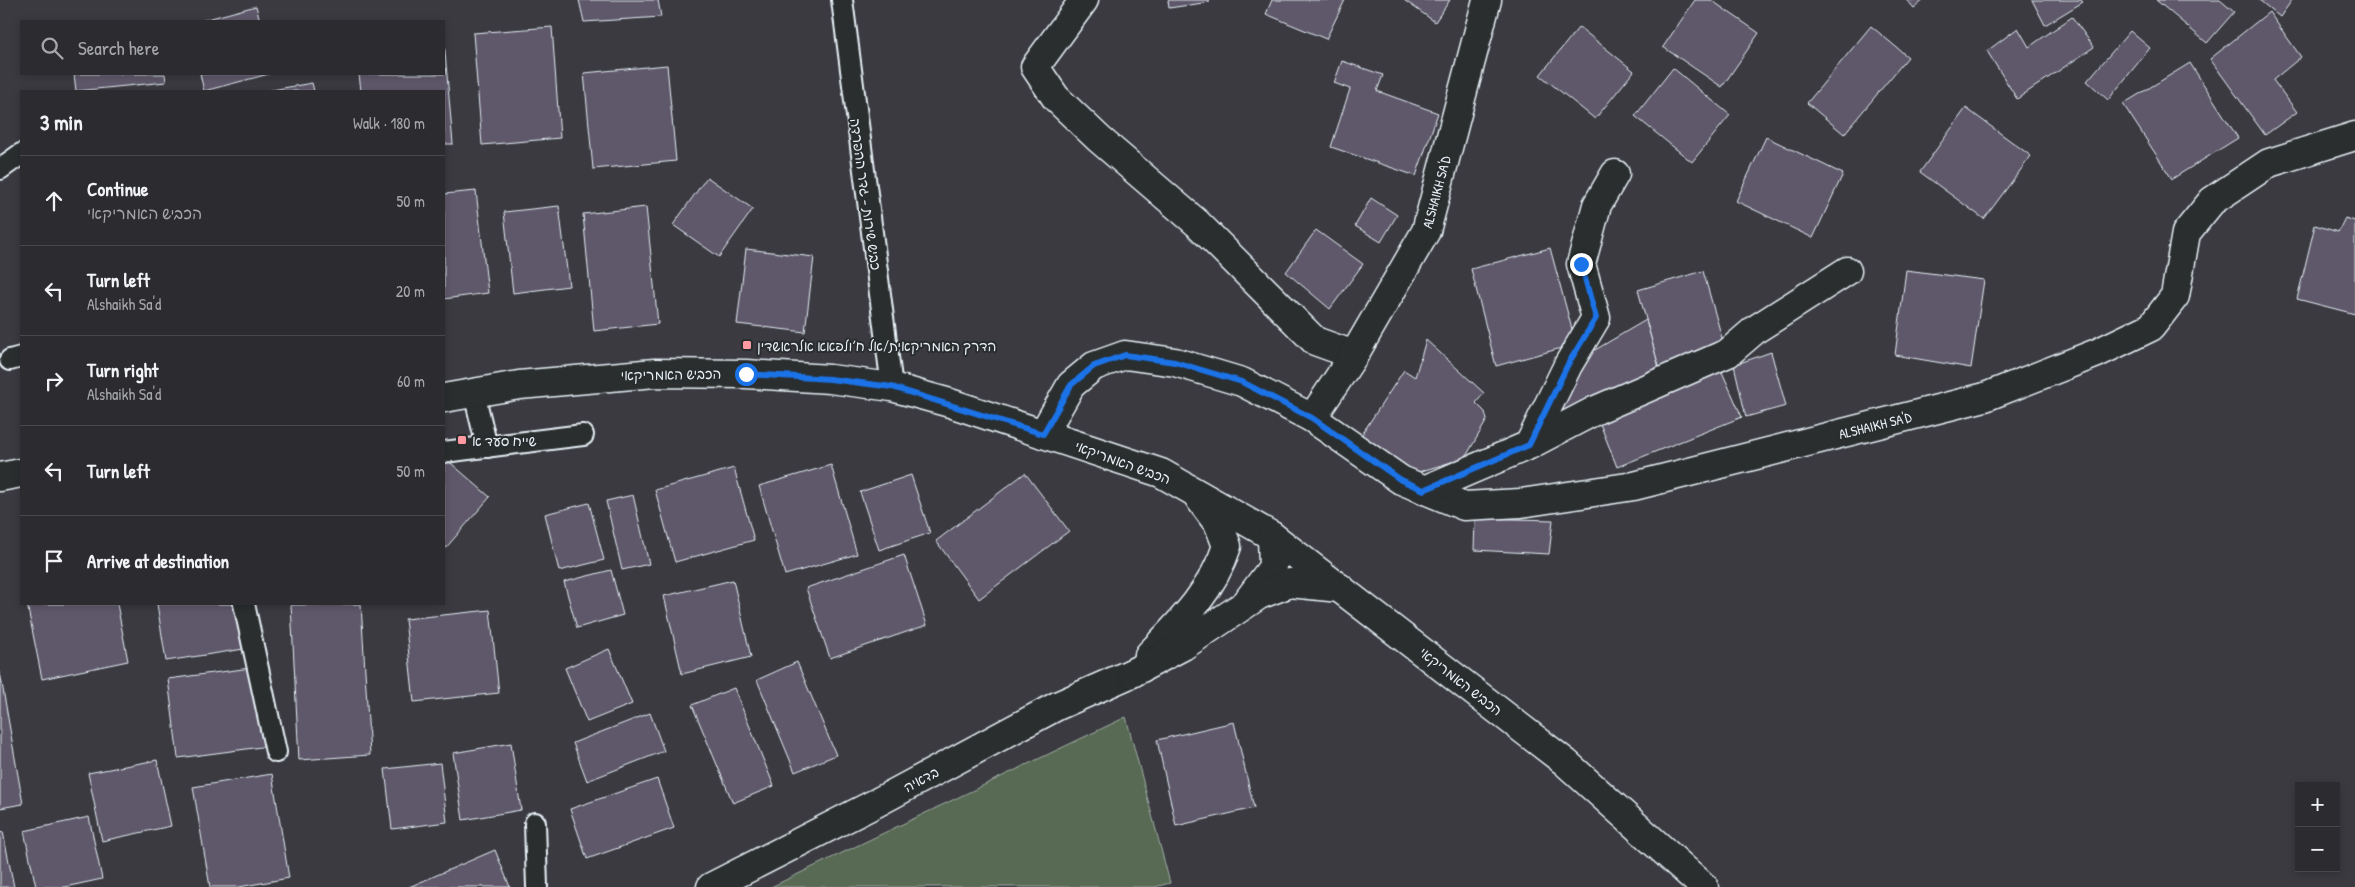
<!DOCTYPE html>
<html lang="en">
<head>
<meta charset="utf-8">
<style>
	body { margin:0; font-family:"Patrick Hand","Playpen Sans Hebrew",sans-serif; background:#38383c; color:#f1f3f6 }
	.controls { position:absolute; right:15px; bottom:15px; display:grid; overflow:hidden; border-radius:0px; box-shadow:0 2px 8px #0003 }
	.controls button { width:45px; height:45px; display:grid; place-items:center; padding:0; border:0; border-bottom:1px solid #48484c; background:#2c2c30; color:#f1f3f6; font:25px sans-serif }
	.stop { position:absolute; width:15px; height:15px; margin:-11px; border:4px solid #1a73e8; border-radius:50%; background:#fff }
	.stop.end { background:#1a73e8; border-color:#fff; box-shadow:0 1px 5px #0008 }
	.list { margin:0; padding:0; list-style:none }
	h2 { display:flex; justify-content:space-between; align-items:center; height:65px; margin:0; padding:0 20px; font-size:21px }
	h2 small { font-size:16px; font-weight:400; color:#a6a7ab }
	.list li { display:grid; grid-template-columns:32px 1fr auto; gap:15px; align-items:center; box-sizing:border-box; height:90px; padding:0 20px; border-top:1px solid #48484c }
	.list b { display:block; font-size:19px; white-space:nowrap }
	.list p { margin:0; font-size:16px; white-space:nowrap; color:#a6a7ab }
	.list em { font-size:16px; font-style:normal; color:#a6a7ab }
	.icon { flex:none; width:28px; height:28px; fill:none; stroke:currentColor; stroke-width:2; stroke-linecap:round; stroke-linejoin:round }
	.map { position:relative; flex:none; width:2355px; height:887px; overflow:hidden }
	.search { position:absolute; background:#2c2c30; box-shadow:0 2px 8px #0003; left:20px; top:20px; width:425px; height:55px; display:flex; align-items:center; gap:12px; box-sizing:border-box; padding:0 18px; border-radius:0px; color:#a6a7ab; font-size:19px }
	.panel { position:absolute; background:#2c2c30; box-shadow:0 2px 8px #0003; left:20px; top:90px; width:425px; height:515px; border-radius:0px }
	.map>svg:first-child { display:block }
	.green { fill:#586a53; stroke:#a0aea6 }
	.building { fill:#5e596b; stroke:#e8f1f8 }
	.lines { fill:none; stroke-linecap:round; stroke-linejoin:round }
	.service-casing { stroke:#e8f1f8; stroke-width:24 }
	.minor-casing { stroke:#e8f1f8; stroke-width:31 }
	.tertiary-casing { stroke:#e8f1f8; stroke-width:31 }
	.secondary-casing { stroke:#e8f1f8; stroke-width:31 }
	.service { stroke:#2a2d2e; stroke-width:20 }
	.minor { stroke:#2a2d2e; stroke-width:28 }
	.tertiary { stroke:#2a2d2e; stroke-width:28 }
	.secondary { stroke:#2a2d2e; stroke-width:28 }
	.route { stroke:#1a73e8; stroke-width:6 }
	.poi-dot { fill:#ff9aa2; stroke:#2a2d2e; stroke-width:2 }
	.labels { text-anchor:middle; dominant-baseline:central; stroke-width:4; stroke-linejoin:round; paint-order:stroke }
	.street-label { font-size:14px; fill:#e8f1f8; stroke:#2a2d2e }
	.poi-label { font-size:14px; fill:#e8f1f8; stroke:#2a2d2e; text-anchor:start }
</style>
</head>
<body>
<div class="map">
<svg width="2355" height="887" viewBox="0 0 2355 887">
	<rect width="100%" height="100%" fill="#3a3a40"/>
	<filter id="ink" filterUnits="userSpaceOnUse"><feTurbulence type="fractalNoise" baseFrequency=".02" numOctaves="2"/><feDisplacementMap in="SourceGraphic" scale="10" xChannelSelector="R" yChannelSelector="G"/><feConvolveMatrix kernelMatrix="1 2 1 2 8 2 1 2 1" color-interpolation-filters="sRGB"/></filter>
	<g filter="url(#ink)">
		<polygon class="green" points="1126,717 1170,883 1155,887 771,887"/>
		<g class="building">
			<polygon points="579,0 658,0 661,17 584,22"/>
			<polygon points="1168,0 1209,0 1210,2 1169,8"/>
			<polygon points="1272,0 1345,0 1326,39 1266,14"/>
			<polygon points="1404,0 1450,0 1435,22"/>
			<polygon points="1695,0 1711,0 1759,33 1722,87 1663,47"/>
			<polygon points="1907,0 1924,0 1914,8"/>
			<polygon points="2032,0 2081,0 2083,2 2045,25"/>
			<polygon points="2156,0 2220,0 2234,12 2207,43"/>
			<polygon points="2259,0 2292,0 2280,17"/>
			<polygon points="256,6 260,21 200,21"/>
			<polygon points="2269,12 2301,57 2273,80 2297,112 2265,135 2210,59"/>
			<polygon points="2072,17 2094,47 2017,99 1987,51 2018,28 2029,47"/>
			<polygon points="1871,26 1908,57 1844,134 1807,103"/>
			<polygon points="552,27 560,138 482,145 473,33"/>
			<polygon points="1579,27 1634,71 1595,119 1540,75"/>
			<polygon points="2130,31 2150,48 2108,100 2087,81"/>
			<polygon points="444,40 453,144 444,144 444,91 361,91 359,74 444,74"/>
			<polygon points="1342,61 1383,75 1377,91 1438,113 1416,176 1331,147 1350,89 1334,83"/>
			<polygon points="2190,63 2238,138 2172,179 2123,104"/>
			<polygon points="667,65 676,161 593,169 584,73"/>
			<polygon points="1673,68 1730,115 1692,162 1635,116"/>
			<polygon points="74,74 165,74 166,82 76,91"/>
			<polygon points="200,74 269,74 204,91"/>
			<polygon points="312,83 314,91 266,91"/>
			<polygon points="1966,108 2031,156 1984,219 1920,172"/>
			<polygon points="1766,137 1843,174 1813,238 1736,201"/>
			<polygon points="707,177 753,209 719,257 673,225"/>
			<polygon points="476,191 488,293 444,299 444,194"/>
			<polygon points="1371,198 1397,215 1381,242 1355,226"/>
			<polygon points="559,206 569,286 513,293 504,212"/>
			<polygon points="646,207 658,324 594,331 583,214"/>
			<polygon points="2345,218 2355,221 2355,314 2297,299 2315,225 2338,232"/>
			<polygon points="1316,230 1363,264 1330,309 1286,272"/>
			<polygon points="1550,248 1576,344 1496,366 1471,269"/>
			<polygon points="746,249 814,257 805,332 737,324"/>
			<polygon points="1906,270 1984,280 1971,368 1895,355"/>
			<polygon points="1703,271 1726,352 1660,371 1638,290"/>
			<polygon points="1646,320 1660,371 1555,421 1583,357"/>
			<polygon points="1426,340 1484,393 1476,403 1485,412 1487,420 1465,458 1415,473 1360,437 1404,370 1415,377"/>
			<polygon points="1771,352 1786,406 1746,417 1734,365"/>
			<polygon points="1719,365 1742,417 1617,467 1597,416"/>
			<polygon points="444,457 490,497 444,550"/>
			<polygon points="831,465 857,554 785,575 759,486"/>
			<polygon points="734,468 754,540 675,562 655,490"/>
			<polygon points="1025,473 1069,531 979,599 936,541"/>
			<polygon points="911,475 930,533 879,550 860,492"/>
			<polygon points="633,495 649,564 622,570 606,501"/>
			<polygon points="589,503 604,560 559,571 545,514"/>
			<polygon points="1475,518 1553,520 1549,554 1474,550"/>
			<polygon points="904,555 927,625 830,658 806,588"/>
			<polygon points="611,570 623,615 577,628 564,582"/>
			<polygon points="733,580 751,657 682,674 664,596"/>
			<polygon points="27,604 117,604 128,661 42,679"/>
			<polygon points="157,604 237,604 244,649 166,661"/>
			<polygon points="361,604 370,755 299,760 291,605"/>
			<polygon points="490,610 499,693 414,702 405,619"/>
			<polygon points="609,649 632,704 587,722 565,668"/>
			<polygon points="797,662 836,755 795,772 757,680"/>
			<polygon points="258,667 269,746 178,758 168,679"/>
			<polygon points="0,672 23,804 0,808"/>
			<polygon points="734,688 774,786 733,803 692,705"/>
			<polygon points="650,713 664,751 587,781 573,743"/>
			<polygon points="1234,722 1254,808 1176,826 1157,740"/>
			<polygon points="511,743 521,810 463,820 453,753"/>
			<polygon points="157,760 171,826 102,841 88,773"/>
			<polygon points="440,763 447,822 392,829 385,769"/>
			<polygon points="272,774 289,878 239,887 210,887 193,787"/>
			<polygon points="657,779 674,828 587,859 570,809"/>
			<polygon points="89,817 102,879 65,887 36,887 24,831"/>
			<polygon points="3,832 14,887 0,887 0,833"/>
			<polygon points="495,850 510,887 409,887"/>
		</g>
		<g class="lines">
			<defs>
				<g id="service">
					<polyline points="842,0 892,387"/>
					<polyline points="0,169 21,154"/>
					<polyline points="10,360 21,357"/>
					<polyline points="474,393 487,447"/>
					<polyline points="444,452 583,435"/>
					<polyline points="244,604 276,752"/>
					<polyline points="535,823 537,887"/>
				</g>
				<g id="minor">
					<polyline points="1084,0 1035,67 1056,98 1099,139 1197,223 1315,341 1354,355"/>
					<polyline points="1312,418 1401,480 1464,506 1521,503 1634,486 1985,397 2097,353 2151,327 2175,296 2186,233 2212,201 2269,163 2355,136"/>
					<polyline points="1529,445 1568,365 1596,318 1581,264 1597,205 1615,174"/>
					<polyline points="1424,490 1529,445 1596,410 1728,353 1756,329 1847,271"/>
				</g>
				<g id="tertiary">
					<polyline points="1043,434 1071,385 1094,366 1125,355 1175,362 1242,382 1312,418 1354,355 1426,231 1487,0"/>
					<polyline points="711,887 876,803 1057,706 1132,673"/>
				</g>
				<g id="secondary">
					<polyline points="444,398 519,385 655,373 746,374 830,379 892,387 950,403 1161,473 1272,536 1565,762 1704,887"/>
					<polyline points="0,477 21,473"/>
					<polyline points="1249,599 1273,567 1272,536"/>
					<path d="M1149,655C1181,622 1213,590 1227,546L1219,525L1199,498"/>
					<polyline points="1132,673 1183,646 1259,595 1290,583 1340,588"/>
				</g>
			</defs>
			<use href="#service" class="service-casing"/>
			<use href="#minor" class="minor-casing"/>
			<use href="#tertiary" class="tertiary-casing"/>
			<use href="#secondary" class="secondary-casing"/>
			<use href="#service" class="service"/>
			<use href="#minor" class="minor"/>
			<use href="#tertiary" class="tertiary"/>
			<use href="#secondary" class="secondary"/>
		</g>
	</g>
	<g class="lines" filter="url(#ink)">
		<polyline class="route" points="746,374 830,379 892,387 1043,434 1071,385 1094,366 1125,355 1175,362 1242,382 1312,418 1401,480 1424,490 1529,445 1568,364 1596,318 1581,264"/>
	</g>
	<g class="poi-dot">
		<rect x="742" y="340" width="10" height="10" rx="2.5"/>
		<rect x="457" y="435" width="10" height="10" rx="2.5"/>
	</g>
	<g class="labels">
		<g class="street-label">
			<text transform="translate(1436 192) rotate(-75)">ALSHAIKH SA'D</text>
			<text transform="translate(866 194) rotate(82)">כביש שירות - גדר ההפרדה</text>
			<text transform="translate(671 374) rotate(-1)">הכביש האמריקאי</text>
			<text transform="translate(1875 425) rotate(-14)">ALSHAIKH SA'D</text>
			<text transform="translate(1123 462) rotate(20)">הכביש האמריקאי</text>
			<text transform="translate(1461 681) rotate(38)">הכביש האמריקאי</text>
			<text transform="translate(921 779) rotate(-28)">בדאיה</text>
		</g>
		<g class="poi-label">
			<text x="757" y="345">הדרך האמריקאית/אל ח׳ולפאא אלראשדין</text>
			<text x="472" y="440">שייח סעד א</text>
		</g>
	</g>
</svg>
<div class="controls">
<button>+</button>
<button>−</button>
</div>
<div class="stop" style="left:746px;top:374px"></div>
<div class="stop end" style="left:1581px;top:264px"></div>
<div class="search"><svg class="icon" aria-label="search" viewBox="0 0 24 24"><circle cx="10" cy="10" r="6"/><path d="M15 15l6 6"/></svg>Search here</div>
<section class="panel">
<h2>3 min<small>Walk · 180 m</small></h2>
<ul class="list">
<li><svg class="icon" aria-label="ahead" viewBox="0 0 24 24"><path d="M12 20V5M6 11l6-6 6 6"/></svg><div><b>Continue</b><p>הכביש האמריקאי</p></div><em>50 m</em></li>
<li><svg class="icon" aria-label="left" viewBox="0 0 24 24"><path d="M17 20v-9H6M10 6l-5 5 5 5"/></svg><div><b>Turn left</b><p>Alshaikh Sa'd</p></div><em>20 m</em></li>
<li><svg class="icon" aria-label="right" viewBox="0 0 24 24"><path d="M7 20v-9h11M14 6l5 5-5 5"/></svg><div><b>Turn right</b><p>Alshaikh Sa'd</p></div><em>60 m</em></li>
<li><svg class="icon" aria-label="left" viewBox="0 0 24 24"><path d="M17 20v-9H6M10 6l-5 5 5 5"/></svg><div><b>Turn left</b></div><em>50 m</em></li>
<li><svg class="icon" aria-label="arrive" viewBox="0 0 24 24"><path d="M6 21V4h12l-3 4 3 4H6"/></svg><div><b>Arrive at destination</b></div></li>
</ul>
</section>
</div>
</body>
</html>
